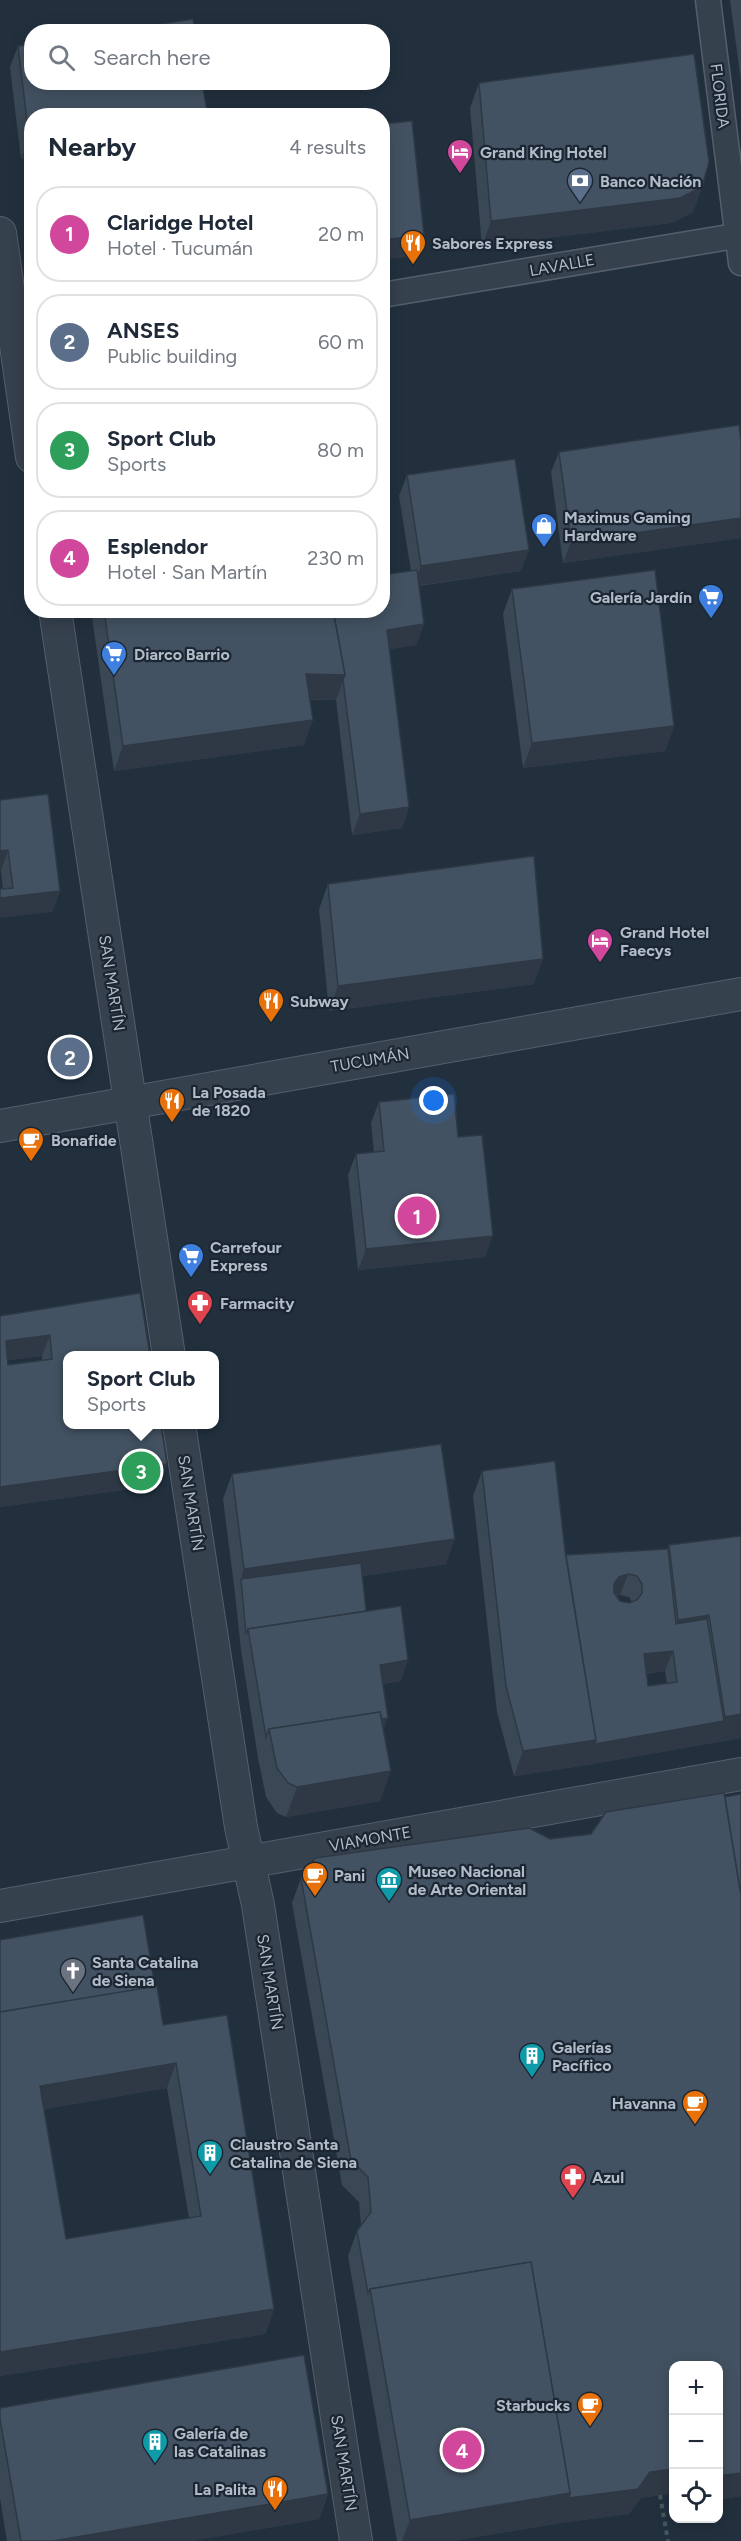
<!DOCTYPE html>
<html lang="en">
<head>
<meta charset="utf-8">
<style>
	body { margin:0; font-family:Figtree,sans-serif; background:#f6f6f7; color:#1f2937 }
	.controls { position:absolute; right:18px; bottom:18px; display:grid; overflow:hidden; border-radius:12px; box-shadow:0 3px 15px #0003 }
	.controls button { width:54px; height:54px; display:grid; place-items:center; padding:0; border:0; border-bottom:2px solid #e0e1e3; background:#fff; color:#1f2937; font:30px sans-serif }
	.you { position:absolute; left:434px; top:1101px; width:21px; height:21px; margin:-15px; border:4px solid #fff; border-radius:50%; background:#1a73e8; box-shadow:0 0 0 9px #1a73e833 }
	.badge { display:grid; place-items:center; width:39px; height:39px; border-radius:50%; background:#2563eb; color:#fff; font-size:20px; font-weight:700 }
	.pin { position:absolute; translate:-50% -50%; border:3px solid #fff; box-shadow:0 2px 6px #0006 }
	.popup { position:absolute; left:63px; top:1351px; width:156px; height:78px; box-sizing:border-box; display:grid; place-content:center; border-radius:12px; background:#fff; filter:drop-shadow(0 2px 4px #0005); font-size:20px; white-space:nowrap; color:#747a83 }
	.popup b { font-size:22px; color:#1f2937 }
	.popup::after { content:''; position:absolute; left:50%; top:100%; margin-left:-12px; border:12px solid transparent; border-top-color:#fff }
	.list { margin:0; padding:0; list-style:none }
	h2 { display:flex; justify-content:space-between; align-items:center; height:78px; margin:0; padding:0 24px; font-size:26px }
	h2 small { font-size:20px; font-weight:400; color:#747a83 }
	.list li { display:grid; grid-template-columns:39px 1fr auto; gap:18px; align-items:center; box-sizing:border-box; height:96px; margin:0 12px 12px; padding:0 12px; border:2px solid #e0e1e3; border-radius:24px }
	.list b { display:block; font-size:22px; white-space:nowrap }
	.list p { margin:0; font-size:20px; white-space:nowrap; color:#747a83 }
	.list em { font-size:20px; font-style:normal; color:#747a83 }
	.icon { flex:none; width:33px; height:33px; fill:none; stroke:currentColor; stroke-width:2; stroke-linecap:round; stroke-linejoin:round }
	.map { position:relative; flex:none; width:741px; height:2541px; overflow:hidden }
	.search { position:absolute; background:#fff; box-shadow:0 3px 15px #0003; left:24px; top:24px; width:366px; height:66px; display:flex; align-items:center; gap:15px; box-sizing:border-box; padding:0 21px; border-radius:24px; color:#747a83; font-size:22px }
	.panel { position:absolute; background:#fff; box-shadow:0 3px 15px #0003; left:24px; top:108px; width:366px; height:510px; border-radius:24px }
	.map>svg:first-child { display:block }
	.lines { fill:none; stroke-linecap:round; stroke-linejoin:round }
	.pedestrian-casing { stroke:#545f6b; stroke-width:27 }
	.minor-casing { stroke:#545f6b; stroke-width:34 }
	.path { stroke:#425a5c; stroke-width:4; stroke-dasharray:4.5 4.5; stroke-linecap:butt }
	.pedestrian { stroke:#36414e; stroke-width:24 }
	.minor { stroke:#36414e; stroke-width:32 }
	.wall { fill:#3a4754; fill-rule:evenodd }
	.shaded-wall { fill:#2f3945 }
	.building { fill:#435262; stroke:#2f3945; stroke-width:1.5; fill-rule:evenodd }
	.labels { text-anchor:middle; dominant-baseline:central; stroke-width:4.5; stroke-linejoin:round; paint-order:stroke }
	.street-label { font-size:16px; fill:#b1bcc9; stroke:#1b2632 }
	.poi-label { font-size:16px; font-weight:bold; fill:#b1bcc9; stroke:#1b2632; text-anchor:start }
</style>
</head>
<body>
<div class="map">
<svg width="741" height="2541" viewBox="0 0 741 2541">
	<rect width="100%" height="100%" fill="#22303e"/>
	<g class="lines">
		<defs>
			<g id="pedestrian">
				<polyline points="708,0 741,263"/>
				<polyline points="382,295 741,235"/>
			</g>
			<g id="minor">
				<polyline points="0,233 32,457"/>
				<polyline points="55,610 169,1356"/>
				<polyline points="0,1126 741,994"/>
				<polyline points="179,1424 241,1827 258,1905 356,2541"/>
				<polyline points="0,1906 741,1774"/>
			</g>
		</defs>
		<use href="#pedestrian" class="pedestrian-casing"/>
		<use href="#minor" class="minor-casing"/>
		<polyline class="path" points="660,2495 668,2541"/>
		<use href="#pedestrian" class="pedestrian"/>
		<use href="#minor" class="minor"/>
	</g>
	<g class="wall">
		<polygon points="730,0 741,0 741,81"/>
		<polygon points="18,46 32,116 32,158 21,159 10,67"/>
		<polygon points="479,83 702,187 693,212 671,223 482,246 470,108"/>
		<polygon points="32,189 32,254 25,207"/>
		<polygon points="559,452 741,518 741,538 563,563 551,472"/>
		<polygon points="407,475 521,571 419,586 424,624 416,645 389,649 409,807 402,828 352,835 336,700 310,700 304,745 114,771 91,610 382,610 411,571 399,496"/>
		<polygon points="512,589 674,726 665,751 523,768 503,614"/>
		<polygon points="0,800 60,891 52,912 3,889 1,871"/>
		<polygon points="328,884 534,984 329,1011 319,909"/>
		<polygon points="379,1102 458,1137 485,1257 358,1270 348,1175 356,1154 374,1152 371,1123"/>
		<path d="M140,1293L167,1464L159,1485L0,1507V1316ZM42,1356V1361L8,1365V1360Z"/>
		<path d="M482,1471L566,1555L668,1549L669,1545L741,1536V1738L587,1765L514,1776L497,1712L473,1496ZM620,1595L629,1597L632,1602L629,1603L620,1601L617,1596ZM665,1671L667,1683L648,1686L646,1674Z"/>
		<polygon points="232,1474 446,1564 362,1576 366,1611 401,1681 383,1684 384,1730 380,1801 286,1817 277,1813 266,1797 258,1758 241,1650 235,1594 223,1499"/>
		<polygon points="724,1793 725,1797 741,1794 741,2496 718,2500 718,2366 674,2366 674,2493 641,2498 629,2514 560,2523 452,2541 397,2541 348,2256 357,2231 361,2226 359,2202 342,2185 292,1903 301,1878 315,1858 529,1828 550,1839 591,1834 606,1812"/>
		<path d="M0,1940L155,1987L163,2025L274,2309L265,2334L0,2376ZM167,2088L189,2218L66,2239L44,2109Z"/>
		<polygon points="0,2408 328,2494 319,2519 191,2541 7,2541 0,2498"/>
	</g>
	<g class="shaded-wall">
		<polygon points="207,111 205,116 177,116"/>
		<polygon points="29,138 32,138 32,158 21,159"/>
		<polygon points="702,187 693,212 671,223 482,246 491,221"/>
		<polygon points="424,235 417,256 382,260 382,240"/>
		<polygon points="741,518 741,538 563,563 571,542"/>
		<polygon points="529,550 521,571 414,586 421,566"/>
		<polygon points="424,624 416,645 379,651 387,630"/>
		<polygon points="306,674 345,675 336,700 297,699"/>
		<polygon points="313,720 304,745 114,771 123,746"/>
		<polygon points="674,726 665,751 523,768 532,743"/>
		<polygon points="409,807 402,828 352,835 360,814"/>
		<polygon points="8,850 1,871 0,871 0,851"/>
		<polygon points="60,891 52,912 0,918 0,898"/>
		<polygon points="543,959 534,984 329,1011 338,986"/>
		<polygon points="493,1236 485,1257 358,1270 366,1249"/>
		<polygon points="50,1335 42,1356 0,1361 6,1341"/>
		<polygon points="167,1464 159,1485 0,1507 0,1487"/>
		<polygon points="455,1539 446,1564 242,1593 241,1579 244,1569"/>
		<polygon points="628,1574 620,1595 612,1598 614,1584 619,1577"/>
		<polygon points="709,1615 700,1640 669,1645 678,1620"/>
		<polygon points="673,1651 665,1671 636,1675 644,1654"/>
		<polygon points="408,1660 401,1681 373,1685 380,1665"/>
		<polygon points="741,1714 741,1738 587,1765 514,1776 523,1751 724,1721 725,1717"/>
		<polygon points="388,1718 380,1739 271,1737"/>
		<polygon points="391,1771 380,1801 286,1817 297,1787"/>
		<polygon points="176,2063 167,2088 31,2111 40,2086"/>
		<polygon points="274,2309 265,2334 0,2376 0,2352"/>
		<polygon points="674,2469 674,2493 641,2498 629,2514 560,2523 452,2541 402,2541 410,2520 650,2472"/>
		<polygon points="741,2473 741,2496 718,2500 718,2476"/>
		<polygon points="328,2494 319,2519 191,2541 53,2541"/>
	</g>
	<g class="building">
		<polygon points="193,19 195,32 112,32"/>
		<polygon points="32,44 32,82 202,82 207,111 177,116 32,116 32,138 29,138 18,46"/>
		<polygon points="694,54 709,162 702,187 680,198 491,221 479,83"/>
		<polygon points="291,111 292,116 247,116"/>
		<polygon points="412,121 424,235 382,240 382,124"/>
		<polygon points="739,425 741,442 741,518 571,542 559,452"/>
		<polygon points="515,459 529,550 421,566 407,475"/>
		<polygon points="417,570 424,624 387,630 409,807 360,814 343,680 345,675 333,610 382,610 382,575"/>
		<polygon points="655,570 674,726 532,743 512,589"/>
		<polygon points="104,610 333,610 345,675 306,674 313,720 123,746"/>
		<polygon points="48,794 60,891 0,898 0,889 13,888 8,850 0,851 0,800"/>
		<polygon points="534,856 543,959 338,986 328,884"/>
		<polygon points="454,1094 458,1137 482,1135 493,1236 366,1249 356,1154 384,1151 379,1102"/>
		<path d="M140,1293L150,1356H68V1425H161L167,1464L0,1487V1316ZM50,1335L52,1359L8,1365L6,1341Z"/>
		<polygon points="441,1444 455,1539 244,1569 232,1474"/>
		<polygon points="555,1461 565,1551 596,1740 523,1751 506,1686 482,1471"/>
		<polygon points="741,1536 741,1714 725,1717 709,1615 678,1620 669,1545"/>
		<path d="M668,1549L676,1624L707,1619L724,1721L595,1744L596,1740L566,1555ZM628,1574L637,1576L642,1584V1593L637,1600L629,1603L620,1601L614,1593V1584L619,1577ZM673,1651L677,1682L648,1686L644,1654Z"/>
		<polygon points="361,1563 366,1611 248,1629 246,1634 241,1579"/>
		<polygon points="401,1606 408,1660 380,1665 388,1718 382,1719 380,1712 269,1729 266,1737 248,1629"/>
		<polygon points="380,1712 391,1771 297,1787 288,1783 277,1768 269,1729"/>
		<polygon points="724,1793 741,1895 741,2473 718,2476 718,2366 674,2366 674,2469 650,2472 638,2489 569,2498 570,2493 531,2262 370,2289 368,2293 357,2231 371,2212 368,2177 351,2160 301,1878 315,1858 529,1828 550,1839 591,1834 606,1812"/>
		<polygon points="741,1794 741,1895 725,1797"/>
		<polygon points="143,1915 155,1987 0,2012 0,1940"/>
		<path d="M157,1986L163,2025L227,2015L274,2309L0,2352V2012ZM176,2063L201,2216L66,2239L40,2086Z"/>
		<polygon points="531,2262 570,2493 410,2520 370,2289"/>
		<polygon points="304,2355 328,2494 53,2541 21,2541 0,2419 0,2408"/>
	</g>
	<defs>
		<symbol id="hotel-pin" viewBox="-11 -11 22 30"><path d="M0 17L-7.5 6A9.5 9.5 0 1 1 7.5 6Z" fill="#d1479c" stroke="#1b2632"/><path d="M-6-4.5h1.5V1H6V5H4.5V3h-9V5H-6ZM-4 0a1.8 1.8 0 1 1 3.6 0ZM.5 0V-2.5h3Q6-2.5 6 0Z" fill="#fff"/></symbol>
		<symbol id="bank-pin" viewBox="-11 -11 22 30"><path d="M0 17L-7.5 6A9.5 9.5 0 1 1 7.5 6Z" fill="#5c6f8a" stroke="#1b2632"/><path d="M-6-4H6V4H-6ZM0-2.3a2.3 2.3 0 1 0 0 4.6a2.3 2.3 0 1 0 0-4.6Z" fill="#fff"/></symbol>
		<symbol id="restaurant-pin" viewBox="-11 -11 22 30"><path d="M0 17L-7.5 6A9.5 9.5 0 1 1 7.5 6Z" fill="#e8710a" stroke="#1b2632"/><path d="M-5-6h1v4h1v-4h1v4h1v-4h1v5L-1.5 .5V6h-2V.5L-5-1ZM5-6V6H3V1.5H1.5Q1.5-4 5-6Z" fill="#fff"/></symbol>
		<symbol id="shop-pin" viewBox="-11 -11 22 30"><path d="M0 17L-7.5 6A9.5 9.5 0 1 1 7.5 6Z" fill="#3f7fe0" stroke="#1b2632"/><path d="M-5-2.5h2.3a2.7 3.5 0 0 1 5.4 0H5L5.5 6h-11ZM-1.5-2.5h3a1.5 2.3 0 0 0-3 0Z" fill="#fff"/></symbol>
		<symbol id="supermarket-pin" viewBox="-11 -11 22 30"><path d="M0 17L-7.5 6A9.5 9.5 0 1 1 7.5 6Z" fill="#3f7fe0" stroke="#1b2632"/><path d="M-6-5.5h2.5l.6 2H6L4.5 2H-2.5L-4.4-4H-6ZM-1.5 3.2a1.3 1.3 0 1 0 .1 0ZM3 3.2a1.3 1.3 0 1 0 .1 0Z" fill="#fff"/></symbol>
		<symbol id="cafe-pin" viewBox="-11 -11 22 30"><path d="M0 17L-7.5 6A9.5 9.5 0 1 1 7.5 6Z" fill="#e8710a" stroke="#1b2632"/><path d="M-5.5-4.5H6V0H3Q3 3.5 0 3.5H-2.5Q-5.5 3.5-5.5 0ZM3-3.2v2h1.7v-2ZM-6 4.5H4V6H-6Z" fill="#fff"/></symbol>
		<symbol id="pharmacy-pin" viewBox="-11 -11 22 30"><path d="M0 17L-7.5 6A9.5 9.5 0 1 1 7.5 6Z" fill="#e0444e" stroke="#1b2632"/><path d="M-2-6h4v4h4v4h-4v4h-4v-4h-4v-4h4Z" fill="#fff"/></symbol>
		<symbol id="museum-pin" viewBox="-11 -11 22 30"><path d="M0 17L-7.5 6A9.5 9.5 0 1 1 7.5 6Z" fill="#0f9aa8" stroke="#1b2632"/><path d="M0-6L6-3V-2H-6V-3ZM-5-1h2V3h-2ZM-1-1h2V3h-2ZM3-1h2V3H3ZM-6 4H6V6H-6Z" fill="#fff"/></symbol>
		<symbol id="church-pin" viewBox="-11 -11 22 30"><path d="M0 17L-7.5 6A9.5 9.5 0 1 1 7.5 6Z" fill="#6b7280" stroke="#1b2632"/><path d="M-1.2-6h2.4v3.5h3.3v2.4h-3.3V6h-2.4V-.1h-3.3v-2.4h3.3Z" fill="#fff"/></symbol>
		<symbol id="building-pin" viewBox="-11 -11 22 30"><path d="M0 17L-7.5 6A9.5 9.5 0 1 1 7.5 6Z" fill="#0f9aa8" stroke="#1b2632"/><path d="M-4-6H4V6H1V3H-1V6H-4ZM-2.5-4.3h1.7v1.8h-1.7ZM.8-4.3h1.7v1.8H.8ZM-2.5-1h1.7V.8h-1.7ZM.8-1h1.7V.8H.8Z" fill="#fff"/></symbol>
	</defs>
	<g fill-rule="evenodd">
		<use href="#hotel-pin" x="445" y="137" width="30" height="40"/>
		<use href="#bank-pin" x="565" y="166" width="30" height="40"/>
		<use href="#restaurant-pin" x="398" y="228" width="30" height="40"/>
		<use href="#shop-pin" x="529" y="511" width="30" height="40"/>
		<use href="#supermarket-pin" x="696" y="582" width="30" height="40"/>
		<use href="#supermarket-pin" x="99" y="639" width="30" height="40"/>
		<use href="#hotel-pin" x="585" y="926" width="30" height="40"/>
		<use href="#restaurant-pin" x="256" y="986" width="30" height="40"/>
		<use href="#restaurant-pin" x="157" y="1086" width="30" height="40"/>
		<use href="#cafe-pin" x="16" y="1125" width="30" height="40"/>
		<use href="#supermarket-pin" x="176" y="1241" width="30" height="40"/>
		<use href="#pharmacy-pin" x="185" y="1288" width="30" height="40"/>
		<use href="#cafe-pin" x="300" y="1860" width="30" height="40"/>
		<use href="#museum-pin" x="374" y="1865" width="30" height="40"/>
		<use href="#church-pin" x="58" y="1956" width="30" height="40"/>
		<use href="#building-pin" x="517" y="2041" width="30" height="40"/>
		<use href="#cafe-pin" x="680" y="2088" width="30" height="40"/>
		<use href="#building-pin" x="195" y="2138" width="30" height="40"/>
		<use href="#pharmacy-pin" x="558" y="2162" width="30" height="40"/>
		<use href="#cafe-pin" x="575" y="2390" width="30" height="40"/>
		<use href="#building-pin" x="140" y="2427" width="30" height="40"/>
		<use href="#restaurant-pin" x="260" y="2474" width="30" height="40"/>
	</g>
	<g class="labels">
		<g class="street-label">
			<text transform="translate(720 96) rotate(83)">FLORIDA</text>
			<text transform="translate(562 265) rotate(-10)">LAVALLE</text>
			<text transform="translate(112 983) rotate(81)">SAN MARTÍN</text>
			<text transform="translate(370 1060) rotate(-10)">TUCUMÁN</text>
			<text transform="translate(191 1503) rotate(81)">SAN MARTÍN</text>
			<text transform="translate(370 1839) rotate(-10)">VIAMONTE</text>
			<text transform="translate(270 1982) rotate(81)">SAN MARTÍN</text>
			<text transform="translate(344 2463) rotate(81)">SAN MARTÍN</text>
		</g>
		<g class="poi-label">
			<text x="480" y="152">Grand King Hotel</text>
			<text x="600" y="181">Banco Nación</text>
			<text x="432" y="243">Sabores Express</text>
			<text x="564" y="517">Maximus Gaming<tspan x="564" dy="18">Hardware</tspan></text>
			<text x="692" y="597" text-anchor="end">Galería Jardín</text>
			<text x="134" y="654">Diarco Barrio</text>
			<text x="620" y="932">Grand Hotel<tspan x="620" dy="18">Faecys</tspan></text>
			<text x="290" y="1001">Subway</text>
			<text x="192" y="1092">La Posada<tspan x="192" dy="18">de 1820</tspan></text>
			<text x="51" y="1140">Bonafide</text>
			<text x="210" y="1247">Carrefour<tspan x="210" dy="18">Express</tspan></text>
			<text x="220" y="1303">Farmacity</text>
			<text x="408" y="1871">Museo Nacional<tspan x="408" dy="18">de Arte Oriental</tspan></text>
			<text x="334" y="1875">Pani</text>
			<text x="92" y="1962">Santa Catalina<tspan x="92" dy="18">de Siena</tspan></text>
			<text x="552" y="2047">Galerías<tspan x="552" dy="18">Pacífico</tspan></text>
			<text x="676" y="2103" text-anchor="end">Havanna</text>
			<text x="230" y="2144">Claustro Santa<tspan x="230" dy="18">Catalina de Siena</tspan></text>
			<text x="592" y="2177">Azul</text>
			<text x="570" y="2405" text-anchor="end">Starbucks</text>
			<text x="174" y="2433">Galería de<tspan x="174" dy="18">las Catalinas</tspan></text>
			<text x="256" y="2489" text-anchor="end">La Palita</text>
		</g>
	</g>
</svg>
<div class="controls">
<button>+</button>
<button>−</button>
<button><svg class="icon" aria-label="locate" viewBox="0 0 24 24"><circle cx="12" cy="12" r="6"/><path d="M12 2v4M12 18v4M2 12h4M18 12h4"/></svg></button>
</div>
<div class="you"></div>
<div class="pin badge" style="left:417px;top:1216px;background:#d1479c">1</div>
<div class="pin badge" style="left:70px;top:1057px;background:#5c6f8a">2</div>
<div class="pin badge" style="left:141px;top:1471px;background:#2e9e5b">3</div>
<div class="popup"><b>Sport Club</b>Sports</div>
<div class="pin badge" style="left:462px;top:2450px;background:#d1479c">4</div>
<div class="search"><svg class="icon" aria-label="search" viewBox="0 0 24 24"><circle cx="10" cy="10" r="6"/><path d="M15 15l6 6"/></svg>Search here</div>
<section class="panel">
<h2>Nearby<small>4 results</small></h2>
<ul class="list">
<li><span class="badge" style="background:#d1479c">1</span><div><b>Claridge Hotel</b><p>Hotel · Tucumán</p></div><em>20 m</em></li>
<li><span class="badge" style="background:#5c6f8a">2</span><div><b>ANSES</b><p>Public building</p></div><em>60 m</em></li>
<li><span class="badge" style="background:#2e9e5b">3</span><div><b>Sport Club</b><p>Sports</p></div><em>80 m</em></li>
<li><span class="badge" style="background:#d1479c">4</span><div><b>Esplendor</b><p>Hotel · San Martín</p></div><em>230 m</em></li>
</ul>
</section>
</div>
</body>
</html>
